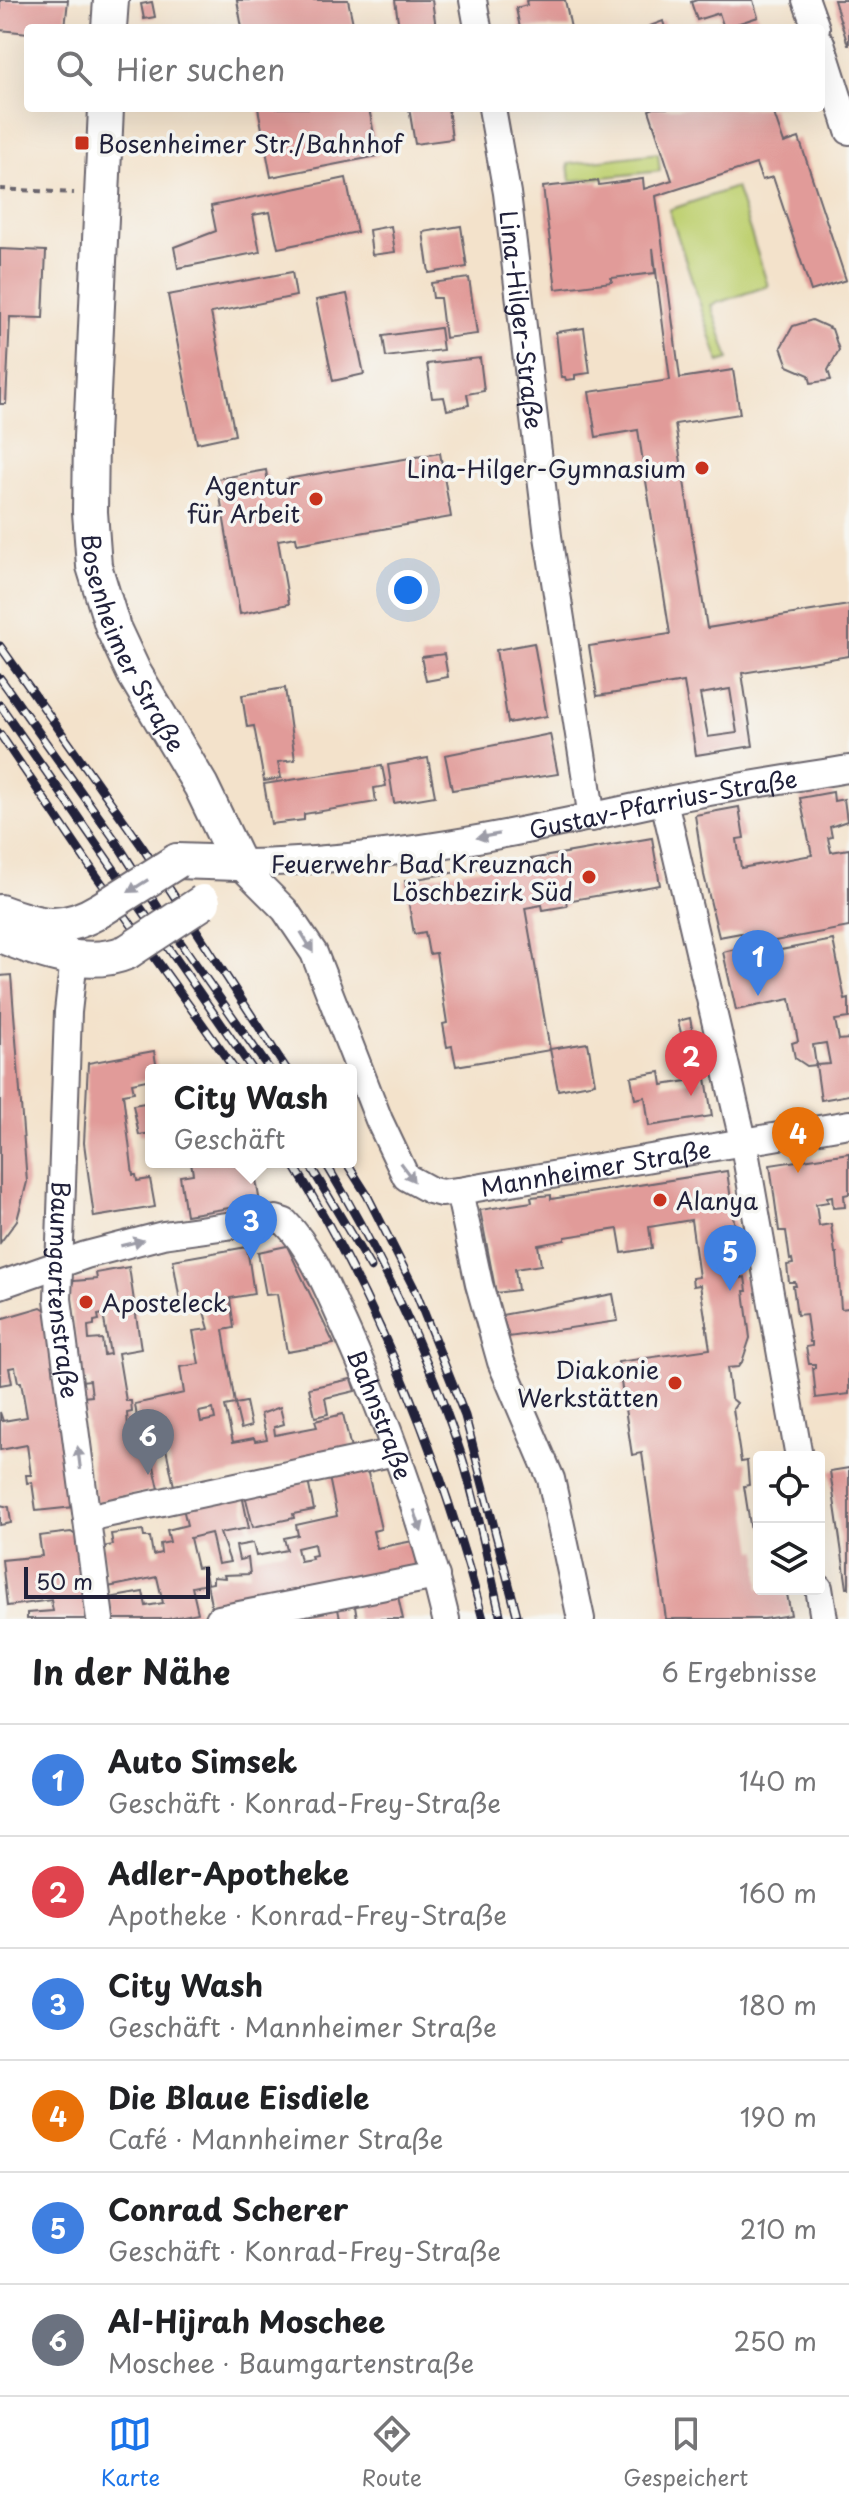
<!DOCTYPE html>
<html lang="de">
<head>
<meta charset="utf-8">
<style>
	body { margin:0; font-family:"Playpen Sans",sans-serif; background:#f6f6f6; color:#202124 }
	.controls { position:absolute; right:24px; bottom:24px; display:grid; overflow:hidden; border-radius:8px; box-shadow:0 8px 32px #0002 }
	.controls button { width:72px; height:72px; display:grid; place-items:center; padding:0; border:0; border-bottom:2px solid #e0e0e0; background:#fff; color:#202124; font:40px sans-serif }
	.scale { position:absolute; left:24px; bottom:20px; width:186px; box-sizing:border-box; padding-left:8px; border:4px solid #22223b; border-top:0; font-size:22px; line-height:28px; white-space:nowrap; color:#22223b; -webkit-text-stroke:6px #f6f6f2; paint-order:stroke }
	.you { position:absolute; left:408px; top:590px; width:28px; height:28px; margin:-20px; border:6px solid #fff; border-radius:50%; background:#1a73e8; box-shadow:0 0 0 12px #1a73e833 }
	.badge { display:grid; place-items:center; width:52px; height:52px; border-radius:50%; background:#1a73e8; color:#fff; font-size:26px; font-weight:700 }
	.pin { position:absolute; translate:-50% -66px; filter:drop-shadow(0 2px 4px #0008) }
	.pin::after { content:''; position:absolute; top:42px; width:28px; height:24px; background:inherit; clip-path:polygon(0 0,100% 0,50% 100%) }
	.popup { position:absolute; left:145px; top:1064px; width:212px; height:104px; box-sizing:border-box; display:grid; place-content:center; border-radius:8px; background:#fff; filter:drop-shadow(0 2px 6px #0005); font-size:26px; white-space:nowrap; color:#757577 }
	.popup b { font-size:30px; color:#202124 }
	.popup::after { content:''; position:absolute; left:50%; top:100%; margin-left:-16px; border:16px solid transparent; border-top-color:#fff }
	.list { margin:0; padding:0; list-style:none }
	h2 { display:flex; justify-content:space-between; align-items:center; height:104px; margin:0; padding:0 32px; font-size:34px }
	h2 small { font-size:26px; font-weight:400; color:#757577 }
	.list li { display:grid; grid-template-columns:52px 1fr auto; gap:24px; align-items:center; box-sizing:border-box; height:112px; padding:0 32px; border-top:2px solid #e0e0e0 }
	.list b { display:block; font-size:30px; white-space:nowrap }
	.list p { margin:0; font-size:26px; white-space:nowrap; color:#757577 }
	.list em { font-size:26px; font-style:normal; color:#757577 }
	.icon { flex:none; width:44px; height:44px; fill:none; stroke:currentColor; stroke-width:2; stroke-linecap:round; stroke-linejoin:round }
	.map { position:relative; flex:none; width:849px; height:1619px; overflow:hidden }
	.search { position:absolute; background:#fff; box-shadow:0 8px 32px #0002; left:24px; right:24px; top:24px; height:88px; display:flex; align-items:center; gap:20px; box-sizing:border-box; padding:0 28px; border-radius:8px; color:#757577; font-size:30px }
	.sheet { height:776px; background:#fff }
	nav { display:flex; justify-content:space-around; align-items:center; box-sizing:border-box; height:112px; border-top:2px solid #e0e0e0; background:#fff; font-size:22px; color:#757577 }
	nav a { display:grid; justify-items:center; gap:4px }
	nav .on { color:#1a73e8 }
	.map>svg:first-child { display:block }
	.green { fill:#c0d173; stroke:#717a57; stroke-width:2 }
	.building { fill:#e19b99; fill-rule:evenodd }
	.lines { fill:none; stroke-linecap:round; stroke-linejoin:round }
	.minor-casing { stroke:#6b656d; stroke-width:30 }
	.major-casing { stroke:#6b656d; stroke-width:38 }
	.path { stroke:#6b656d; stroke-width:4; stroke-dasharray:6 6; stroke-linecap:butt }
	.minor { stroke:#fff; stroke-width:26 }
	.major { stroke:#fff; stroke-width:34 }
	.rail-casing { stroke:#22223b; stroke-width:9 }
	.rail { stroke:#f6f6f2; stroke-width:6; stroke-dasharray:18; stroke-linecap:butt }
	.major-bridge-casing { stroke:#6b656d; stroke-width:38; stroke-linecap:butt }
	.major-bridge { stroke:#fff; stroke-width:34 }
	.oneway { fill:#9c9ca7 }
	.poi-dot { fill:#c8321e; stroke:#f6f6f2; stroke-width:3 }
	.labels { text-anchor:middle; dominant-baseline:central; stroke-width:7; stroke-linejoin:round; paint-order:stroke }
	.poi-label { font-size:24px; fill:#22223b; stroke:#f6f6f2; text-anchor:end }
	.street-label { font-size:24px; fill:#22223b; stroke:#f6f6f2 }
</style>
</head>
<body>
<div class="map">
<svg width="849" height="1619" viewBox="0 0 849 1619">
	<rect width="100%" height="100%" fill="#f6f6f2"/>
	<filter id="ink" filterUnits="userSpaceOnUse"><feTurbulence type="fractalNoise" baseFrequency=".0125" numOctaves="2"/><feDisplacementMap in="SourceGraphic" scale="16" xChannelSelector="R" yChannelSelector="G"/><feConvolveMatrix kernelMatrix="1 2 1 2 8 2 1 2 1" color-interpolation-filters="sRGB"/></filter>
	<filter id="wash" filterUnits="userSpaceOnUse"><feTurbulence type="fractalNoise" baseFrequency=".006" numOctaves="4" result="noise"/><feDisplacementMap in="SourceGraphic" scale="32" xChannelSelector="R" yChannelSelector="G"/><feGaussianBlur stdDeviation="1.8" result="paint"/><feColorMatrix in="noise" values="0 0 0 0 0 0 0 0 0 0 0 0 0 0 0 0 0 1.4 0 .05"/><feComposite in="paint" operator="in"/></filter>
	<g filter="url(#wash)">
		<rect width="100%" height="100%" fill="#f3e2cb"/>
		<g class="green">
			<polygon points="658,153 660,171 570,181 568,164"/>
			<polygon points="736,187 768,286 711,305 729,359 719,362 669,210"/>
		</g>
		<g id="blocks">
			<g class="building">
				<polygon points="0,0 68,0 65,28 28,28 28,33 0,30"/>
				<polygon points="237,0 348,0 354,28 242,28"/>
				<polygon points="395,0 432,0 436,28 399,28"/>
				<polygon points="529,0 565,0 571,28 520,28 516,8 527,5 526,1"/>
				<polygon points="697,0 753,0 758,17 724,28 719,13 697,20 691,2"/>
				<polygon points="834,0 849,0 849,45 848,45"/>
				<polygon points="152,2 155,17 144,19 141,4"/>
				<polygon points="663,21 665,28 645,28"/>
				<polygon points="258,108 369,108 378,156 271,177"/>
				<polygon points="409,108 448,108 452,139 415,144"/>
				<path d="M654,108H772L784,143L799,138L846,280L811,291L773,177L762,180L756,164L656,196L680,378L733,370L740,414L675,424L707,628L849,605V656L742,673L753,746L696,755L684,682L597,696L589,646L670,634L638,430L596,437L589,392L670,380L653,248L655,273L611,278L612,282L556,289L543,187L598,181L599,185L643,179L644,189L672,180L649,110ZM730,689L737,733L708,737L700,694Z"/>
				<polygon points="346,178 357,232 278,248 270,212 253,215 260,252 178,268 174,247 216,231 211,206"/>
				<polygon points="391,226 395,252 372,255 369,230"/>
				<polygon points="461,226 467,267 429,273 423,232"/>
				<polygon points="0,249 46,251 43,318 10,317 6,404 0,404"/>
				<polygon points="292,272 296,296 211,313 235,435 197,443 168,295"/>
				<polygon points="469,278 477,334 445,338 440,298 433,298 431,283"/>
				<polygon points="347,294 364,374 333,381 316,300"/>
				<polygon points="812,320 832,329 839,350 828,370 831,380 811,383 809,375 788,366 781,347 793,326"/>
				<polygon points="440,328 443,350 386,357 383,336"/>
				<polygon points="584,328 590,373 575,375 575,379 566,380 565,377 561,377 556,332"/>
				<polygon points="480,358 484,391 467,394 469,405 447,410 444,397 432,398 427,364"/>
				<polygon points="440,453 451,517 297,544 296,537 278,540 289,604 240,614 217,479 266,470 269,490 287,486 286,479"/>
				<polygon points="534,643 547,716 508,723 496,650"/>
				<polygon points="444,654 448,677 426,681 421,657"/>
				<polygon points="285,688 295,760 278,762 281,778 264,781 254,726 247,727 242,695"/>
				<polygon points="550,734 558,774 452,790 445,755"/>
				<polygon points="428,758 435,796 394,803 388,765"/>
				<polygon points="382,766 386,786 374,788 376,802 304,814 304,820 271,824 264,784"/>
				<polygon points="833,792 834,801 844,799 847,821 830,827 832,837 828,838 831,852 849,849 849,927 764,943 765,953 833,940 845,1000 849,999 849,1018 835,1020 839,1040 849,1039 849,1095 821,1100 816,1065 830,1064 826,1043 813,1045 816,1065 807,1066 795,1058 792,1043 798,1041 790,999 736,1010 723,952 744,947 741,933 719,937 704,875 695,815 739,807 744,838 737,839 741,868 812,855 800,798"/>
				<polygon points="652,838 660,885 566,901 567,906 543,910 542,905 525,908 550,1050 456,1066 452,1046 447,1047 443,1024 447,1023 436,953 429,954 425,932 414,934 405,881"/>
				<polygon points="11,975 27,1182 17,1220 0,1243 0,976"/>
				<polygon points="690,1018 694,1039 683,1041 678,1021"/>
				<polygon points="588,1043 595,1083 558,1090 550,1049"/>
				<polygon points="154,1051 157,1070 151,1070 151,1079 132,1083 134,1092 123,1094 133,1175 136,1175 137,1181 150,1179 155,1207 94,1217 84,1143 88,1063"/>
				<polygon points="660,1072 662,1085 706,1078 712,1116 649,1126 645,1097 635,1099 631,1077"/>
				<polygon points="151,1102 151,1133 139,1135 133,1105"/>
				<polygon points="849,1153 849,1194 844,1195 845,1207 833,1208 832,1196 827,1197 828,1202 816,1204 819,1226 831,1224 835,1253 837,1253 841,1309 849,1308 849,1394 816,1398 813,1368 815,1368 815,1364 809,1364 806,1347 812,1346 812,1342 810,1342 806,1314 797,1315 793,1286 796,1286 795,1282 789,1282 787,1265 793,1264 792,1259 790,1260 786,1231 779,1231 770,1165"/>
				<polygon points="191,1162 253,1162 260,1203 186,1215 180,1176 193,1174"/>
				<polygon points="727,1171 735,1229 738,1229 738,1253 742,1253 744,1267 740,1267 742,1278 745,1277 747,1291 744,1291 750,1338 742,1362 738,1367 727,1368 731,1398 737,1403 733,1409 741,1462 747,1461 749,1485 744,1486 754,1551 759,1550 759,1589 786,1589 791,1615 764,1619 666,1619 642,1453 632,1455 618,1362 710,1349 700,1285 693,1286 692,1278 699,1277 691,1220 649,1227 652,1248 622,1253 618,1229 565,1237 565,1240 538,1245 541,1265 515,1269 518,1290 496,1293 480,1210 532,1202 531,1197 551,1195 551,1199"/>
				<polygon points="287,1246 334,1344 287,1352 277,1294 266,1295 258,1252"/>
				<path d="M247,1247L254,1294L230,1298L234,1328L223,1330L235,1404L225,1406L233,1442L254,1438L255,1441L267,1439L261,1414L280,1407L284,1424L274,1427L275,1435L317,1427L315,1421L343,1414L351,1449L174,1486L165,1444L150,1448L159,1489L96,1502L83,1397L92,1396L90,1380L81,1381L69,1288L74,1281L97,1279L96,1273L129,1267L141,1349L118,1353L126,1401H131L132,1412L127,1413L128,1427L138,1425L135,1404L184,1393L180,1367L199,1364L193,1331L209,1329L202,1305L206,1303L181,1307L173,1260ZM103,1314L110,1354L104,1355L102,1339L89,1340L88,1326L94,1325V1321L99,1320L98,1315ZM213,1409L215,1419L201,1422L199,1412Z"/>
				<polygon points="613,1294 618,1321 509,1337 502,1315"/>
				<polygon points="41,1307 49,1312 74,1507 36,1511 32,1482 27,1483 26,1475 31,1475 27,1445 0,1450 0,1412 3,1421 27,1417 21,1382 18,1382 15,1367 9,1368 12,1383 0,1385 0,1319"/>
				<polygon points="351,1379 355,1391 325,1398 328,1414 315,1417 309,1388"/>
				<polygon points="246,1402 251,1426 241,1429 235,1404"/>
				<polygon points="849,1468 849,1588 847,1588 830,1471"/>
				<path d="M367,1469L381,1529L373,1531L377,1548L413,1541L418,1570L212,1610L207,1584L192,1587L198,1613L168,1619H112L109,1598L143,1592L146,1606L163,1603L157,1577L108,1587L102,1547L113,1545L111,1534L143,1530L144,1537H150L153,1555L161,1553L160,1544L170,1542L167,1530L187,1525L183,1508L242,1495L249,1528L220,1533L230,1562L218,1564L211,1533L190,1538L197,1568L204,1567L207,1584L213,1583V1577L225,1578L224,1575L250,1574L248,1558L239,1560L236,1546L253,1543L256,1556L287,1550L284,1538L298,1535L296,1525L337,1516L329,1477ZM314,1544L316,1555L311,1556L312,1559L300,1561L297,1548Z"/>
				<polygon points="308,1481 314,1510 293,1514 294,1518 253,1527 245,1495"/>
				<polygon points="0,1505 9,1507 11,1523 0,1525"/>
				<polygon points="71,1532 77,1536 88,1619 27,1619 27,1613 53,1611 51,1600 7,1606 2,1560 42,1556 39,1536"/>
				<polygon points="397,1592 403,1619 357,1619 354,1600"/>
				<polygon points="337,1604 340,1619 268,1619"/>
			</g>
		</g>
	</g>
	<g filter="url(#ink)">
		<use href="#blocks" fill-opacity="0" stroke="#6b656d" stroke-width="2"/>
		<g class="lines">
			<defs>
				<g id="minor">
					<polyline points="473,0 478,28"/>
					<polyline points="806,0 816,28"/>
					<polyline points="821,43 849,131"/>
					<path id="s1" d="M492,108L507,193L548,536L592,818"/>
					<polyline points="664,801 743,1140 799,1457"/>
					<path id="s2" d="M238,863L285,910L314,953L379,1120L406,1177L430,1190L441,1193L459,1191L849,1124"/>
					<path id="s3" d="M238,863C382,862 523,832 663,801C725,788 787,779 849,769"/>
					<path id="s4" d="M63,947L74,958L68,1012L58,1299L100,1619"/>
					<polyline points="459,1191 479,1284 501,1362 551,1479 581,1619"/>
					<path id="s5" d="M0,1285L86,1255L163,1235L276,1219L285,1222C312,1249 327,1288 343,1323C386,1417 422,1518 446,1619"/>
					<polyline points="87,1518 395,1452"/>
					<polyline points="819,1588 824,1619"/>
					<polyline points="219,1619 436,1576"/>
				</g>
				<g id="major">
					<polyline points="109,28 111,0"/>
					<path id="s6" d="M106,108L91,437L90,512L94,566L113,628L134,673L201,786L238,863"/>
					<polyline points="177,861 238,863"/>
					<path d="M0,912C38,926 63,933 100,910"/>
					<path d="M0,935C39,951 87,969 127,952"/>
				</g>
			</defs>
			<use href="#minor" class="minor-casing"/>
			<use href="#major" class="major-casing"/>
			<polyline class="path" points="0,189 74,193"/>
			<use href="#minor" class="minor"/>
			<use href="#major" class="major"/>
			<defs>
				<g id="rail">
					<polyline points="0,646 141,845 287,1070"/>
					<polyline points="0,678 113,837 178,939 270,1070"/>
					<polyline points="0,705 253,1070"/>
					<polyline points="0,734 93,871 235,1070"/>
					<path d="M292,1162C379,1303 441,1460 483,1619"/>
					<polyline points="308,1162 371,1268"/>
					<path d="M325,1162C380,1254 427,1351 461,1454C478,1507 488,1564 501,1619"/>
					<polyline points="346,1162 367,1195 415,1290 465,1416 518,1619"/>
				</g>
			</defs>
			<use href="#rail" class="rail-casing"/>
			<use href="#rail" class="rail"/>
			<defs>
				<g id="major-bridge">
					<polyline points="100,910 177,861"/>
					<polyline points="127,952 203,902"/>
				</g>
			</defs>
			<use href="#major-bridge" class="major-bridge-casing"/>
			<use href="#major-bridge" class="major-bridge"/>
		</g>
		<defs><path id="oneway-solid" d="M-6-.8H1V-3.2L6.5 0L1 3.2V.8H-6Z" transform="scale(2)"/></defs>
		<g class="oneway">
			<use href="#oneway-solid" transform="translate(488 836) rotate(170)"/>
			<use href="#oneway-solid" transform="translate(138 886) rotate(148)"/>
			<use href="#oneway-solid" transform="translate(307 942) rotate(59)"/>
			<use href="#oneway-solid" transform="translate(407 1172) rotate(53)"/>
			<use href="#oneway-solid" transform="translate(132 1243) rotate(-14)"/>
			<use href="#oneway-solid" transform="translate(79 1458) rotate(-97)"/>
			<use href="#oneway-solid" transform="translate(418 1521) rotate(72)"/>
		</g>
	</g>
	<g class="poi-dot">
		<rect x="74" y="135" width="16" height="16" rx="4"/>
		<circle cx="702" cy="468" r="8"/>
		<circle cx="316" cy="499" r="8"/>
		<circle cx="589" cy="877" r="8"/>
		<circle cx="660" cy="1200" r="8"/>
		<circle cx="86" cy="1302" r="8"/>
		<circle cx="675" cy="1383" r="8"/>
	</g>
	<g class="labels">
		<g class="poi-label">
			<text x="98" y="143" text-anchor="start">Bosenheimer Str./Bahnhof</text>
			<text x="686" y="468">Lina-Hilger-Gymnasium</text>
			<text x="300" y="485">Agentur<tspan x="300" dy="28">für Arbeit</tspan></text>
			<text x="573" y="863">Feuerwehr Bad Kreuznach<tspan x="573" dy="28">Löschbezirk Süd</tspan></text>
			<text x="676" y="1200" text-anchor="start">Alanya</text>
			<text x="102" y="1302" text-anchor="start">Aposteleck</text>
			<text x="659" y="1369">Diakonie<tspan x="659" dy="28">Werkstätten</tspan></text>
		</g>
		<g class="street-label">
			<text stroke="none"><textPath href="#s1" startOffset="214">Lina-Hilger-Straße</textPath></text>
			<text stroke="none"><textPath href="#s6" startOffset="544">Bosenheimer Straße</textPath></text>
			<text stroke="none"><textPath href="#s3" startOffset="430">Gustav-Pfarrius-Straße</textPath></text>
			<text stroke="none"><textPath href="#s2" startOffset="556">Mannheimer Straße</textPath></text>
			<text stroke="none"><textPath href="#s4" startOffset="348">Baumgartenstraße</textPath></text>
			<text stroke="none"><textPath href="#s5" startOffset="510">Bahnstraße</textPath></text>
		</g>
	</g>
</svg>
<div class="controls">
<button><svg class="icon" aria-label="locate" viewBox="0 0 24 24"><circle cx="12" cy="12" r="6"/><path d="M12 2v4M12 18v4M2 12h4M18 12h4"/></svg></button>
<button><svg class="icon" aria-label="layers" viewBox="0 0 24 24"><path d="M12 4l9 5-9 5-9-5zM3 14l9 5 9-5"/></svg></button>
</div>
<div class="scale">50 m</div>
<div class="you"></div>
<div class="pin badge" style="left:758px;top:996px;background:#3f7fe0">1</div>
<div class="pin badge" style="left:691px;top:1096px;background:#e0444e">2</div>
<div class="pin badge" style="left:251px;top:1260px;background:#3f7fe0">3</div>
<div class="popup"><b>City Wash</b>Geschäft</div>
<div class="pin badge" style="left:798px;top:1173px;background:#e8710a">4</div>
<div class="pin badge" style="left:730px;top:1291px;background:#3f7fe0">5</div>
<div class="pin badge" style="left:148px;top:1475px;background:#6b7280">6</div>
<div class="search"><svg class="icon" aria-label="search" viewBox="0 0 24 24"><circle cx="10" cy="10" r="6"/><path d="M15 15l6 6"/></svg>Hier suchen</div>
</div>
<section class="sheet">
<h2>In der Nähe<small>6 Ergebnisse</small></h2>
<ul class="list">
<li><span class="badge" style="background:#3f7fe0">1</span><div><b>Auto Simsek</b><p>Geschäft · Konrad-Frey-Straße</p></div><em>140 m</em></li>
<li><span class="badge" style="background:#e0444e">2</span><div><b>Adler-Apotheke</b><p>Apotheke · Konrad-Frey-Straße</p></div><em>160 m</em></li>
<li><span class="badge" style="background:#3f7fe0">3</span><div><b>City Wash</b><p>Geschäft · Mannheimer Straße</p></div><em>180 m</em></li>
<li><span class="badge" style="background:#e8710a">4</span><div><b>Die Blaue Eisdiele</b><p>Café · Mannheimer Straße</p></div><em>190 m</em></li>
<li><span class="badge" style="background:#3f7fe0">5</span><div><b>Conrad Scherer</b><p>Geschäft · Konrad-Frey-Straße</p></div><em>210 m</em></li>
<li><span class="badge" style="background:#6b7280">6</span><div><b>Al-Hijrah Moschee</b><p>Moschee · Baumgartenstraße</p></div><em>250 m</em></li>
</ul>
</section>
<nav>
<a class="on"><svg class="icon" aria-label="map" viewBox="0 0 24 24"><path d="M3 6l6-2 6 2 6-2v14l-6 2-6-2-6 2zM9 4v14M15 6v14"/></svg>Karte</a>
<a><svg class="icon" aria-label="directions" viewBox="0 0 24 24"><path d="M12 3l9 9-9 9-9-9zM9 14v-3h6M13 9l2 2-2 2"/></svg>Route</a>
<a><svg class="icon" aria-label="saved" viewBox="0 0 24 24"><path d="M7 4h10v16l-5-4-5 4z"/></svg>Gespeichert</a>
</nav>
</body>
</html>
